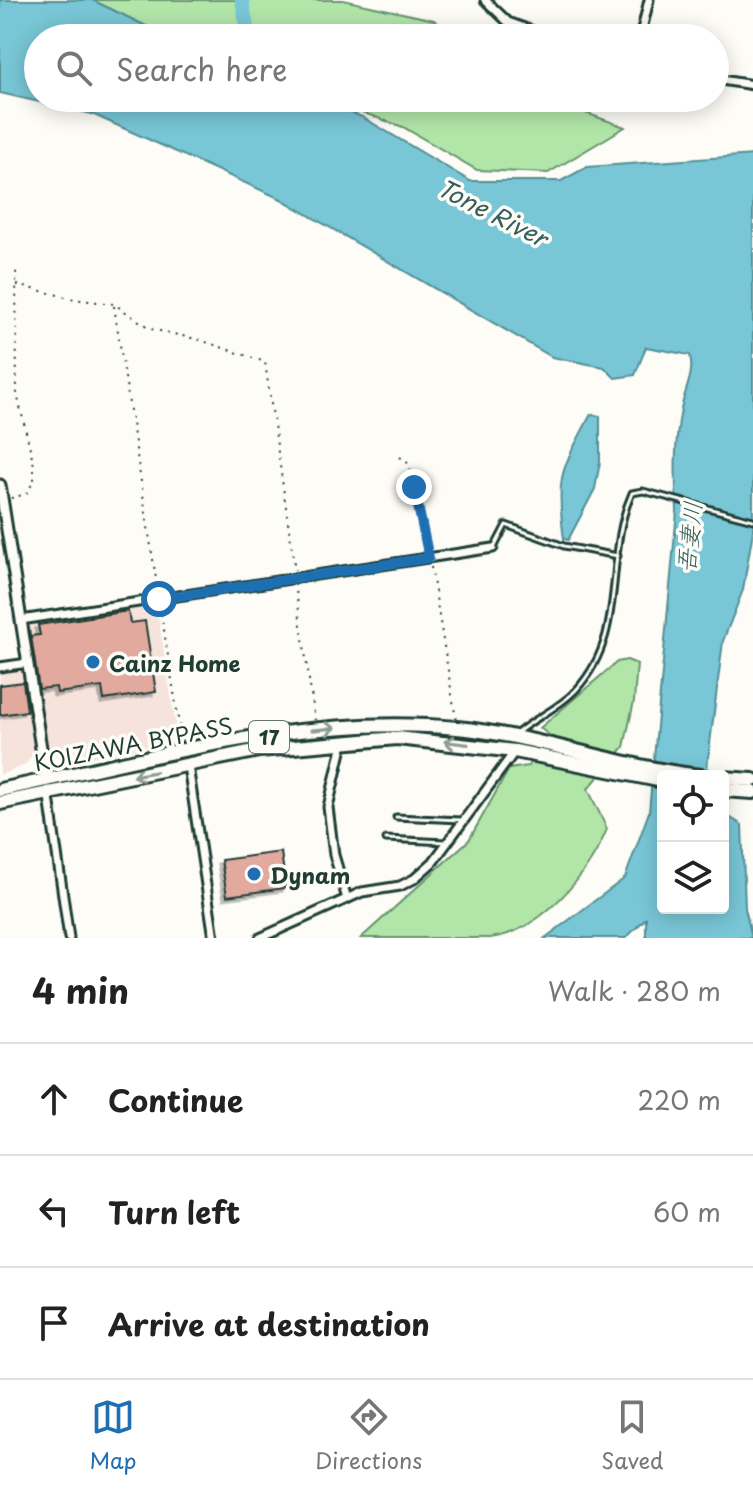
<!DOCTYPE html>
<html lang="en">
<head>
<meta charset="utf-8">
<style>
	body { margin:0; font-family:"Playpen Sans","Klee One",sans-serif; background:#f2f2f2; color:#222 }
	.controls { position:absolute; right:24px; bottom:24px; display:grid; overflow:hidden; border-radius:8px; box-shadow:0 4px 20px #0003 }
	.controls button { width:72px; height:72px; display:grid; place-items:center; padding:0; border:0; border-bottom:2px solid #e0e0e0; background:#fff; color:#222; font:40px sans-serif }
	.stop { position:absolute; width:24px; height:24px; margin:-18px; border:6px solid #1f6fb2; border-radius:50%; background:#fff }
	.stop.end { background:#1f6fb2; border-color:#fff; box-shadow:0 2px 8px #0008 }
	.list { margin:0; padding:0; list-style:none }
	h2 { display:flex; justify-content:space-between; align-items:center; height:104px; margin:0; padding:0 32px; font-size:34px }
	h2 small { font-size:26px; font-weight:400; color:#767676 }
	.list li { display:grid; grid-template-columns:52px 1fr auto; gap:24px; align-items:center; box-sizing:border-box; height:112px; padding:0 32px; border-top:2px solid #e0e0e0 }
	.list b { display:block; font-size:30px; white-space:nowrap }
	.list em { font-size:26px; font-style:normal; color:#767676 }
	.icon { flex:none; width:44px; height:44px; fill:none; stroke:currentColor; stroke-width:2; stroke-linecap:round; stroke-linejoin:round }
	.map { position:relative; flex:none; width:753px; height:938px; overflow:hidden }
	.search { position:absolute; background:#fff; box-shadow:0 4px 20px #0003; left:24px; right:24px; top:24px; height:88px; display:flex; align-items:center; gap:20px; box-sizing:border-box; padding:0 28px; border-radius:44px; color:#767676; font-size:30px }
	.sheet { height:440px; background:#fff }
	nav { display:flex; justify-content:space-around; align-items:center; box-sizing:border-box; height:112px; border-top:2px solid #e0e0e0; background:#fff; font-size:22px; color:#767676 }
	nav a { display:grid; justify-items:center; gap:4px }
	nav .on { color:#1f6fb2 }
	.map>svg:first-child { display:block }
	.built { fill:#f5e3dc }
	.green { fill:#b1e6a8; stroke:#68926e; stroke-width:2 }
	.water { fill:#78c6d6; stroke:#548f95; stroke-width:2 }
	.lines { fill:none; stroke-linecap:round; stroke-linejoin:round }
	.river { stroke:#78c6d6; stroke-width:14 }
	.building { fill:#e2a99e; stroke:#1f3d34; stroke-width:2; filter:url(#shadow) }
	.lane-casing { stroke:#1f3d34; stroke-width:9 }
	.street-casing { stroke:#1f3d34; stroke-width:13 }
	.secondary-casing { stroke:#1f3d34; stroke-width:15 }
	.highway-casing { stroke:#1f3d34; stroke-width:18 }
	.path { stroke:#1f3d34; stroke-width:2; stroke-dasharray:2 6; stroke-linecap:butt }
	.lane { stroke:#fdfcf7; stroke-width:3 }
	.street { stroke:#fdfcf7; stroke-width:7 }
	.secondary { stroke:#fdfcf7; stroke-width:9 }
	.highway { stroke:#fdfcf7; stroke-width:12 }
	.oneway { stroke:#8e9c96 }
	.route { stroke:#1f6fb2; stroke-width:10 }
	.poi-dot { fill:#1f6fb2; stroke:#fdfcf7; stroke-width:3 }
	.labels { text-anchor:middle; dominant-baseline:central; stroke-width:7; stroke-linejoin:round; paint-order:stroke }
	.shield { fill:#fdfcf7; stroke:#62766e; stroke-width:2 }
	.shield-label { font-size:20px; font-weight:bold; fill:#1f3d34 }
	.poi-label { font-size:22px; font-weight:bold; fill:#1f3d34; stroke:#fdfcf7; text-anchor:start }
	.street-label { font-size:22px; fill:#1f3d34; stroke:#fdfcf7 }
	.water-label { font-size:24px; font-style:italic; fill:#355f5c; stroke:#fdfcf7 }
</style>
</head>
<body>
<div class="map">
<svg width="753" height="938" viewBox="0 0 753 938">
	<defs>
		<filter id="shadow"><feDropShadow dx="-3.5" dy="3.5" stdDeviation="0" flood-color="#0004"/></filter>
	</defs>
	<rect width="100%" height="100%" fill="#fdfcf7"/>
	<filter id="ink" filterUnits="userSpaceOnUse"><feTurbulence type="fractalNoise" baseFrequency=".0125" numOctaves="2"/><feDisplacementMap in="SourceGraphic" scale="16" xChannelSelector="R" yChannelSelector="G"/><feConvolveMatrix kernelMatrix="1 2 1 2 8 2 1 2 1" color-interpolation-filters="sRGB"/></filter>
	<g filter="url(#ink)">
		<g class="built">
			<polygon points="156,602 178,741 65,762 47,749 27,625"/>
			<polygon points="19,667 25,671 35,751 25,765 0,775 0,670"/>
		</g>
		<g class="green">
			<polygon points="92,0 343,0 434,20 456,38 171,38"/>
			<polygon points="322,98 544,98 625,127 548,173 477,170 403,127"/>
			<path d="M627,660L637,664L634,701L624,747L588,789L607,829C589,874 541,932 490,938C448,938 403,938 361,938L469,840L509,769L528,766L549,735L540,728L617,662Z"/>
		</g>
		<g class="water">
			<path d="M0,0H92L171,38H38V98H315L362,117L470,181H561L587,167L753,155V531L743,590L723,641L707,767L710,776H663V908H723V813L742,825L745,908L752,938H646V918L626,938H545L625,878L649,812L677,511C675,477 674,444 681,410C684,390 695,375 690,355L646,347L635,375L615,378L604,367L552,357L281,199L92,114L0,93Z"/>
			<path d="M591,414L600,416V462L595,489L568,540L564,539C555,473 562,470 591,414Z"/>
		</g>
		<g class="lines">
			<polyline class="river" points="242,0 249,38"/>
		</g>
		<g class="building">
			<polygon points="128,611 130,623 145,621 156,692 104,700 102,687 57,693 56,687 39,689 31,636 40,635 38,625"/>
			<polygon points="23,682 27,711 0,715 0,685"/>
			<polygon points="281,852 286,888 227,896 221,860"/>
		</g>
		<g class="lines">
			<defs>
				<g id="lane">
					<polyline points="495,546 506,525 564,546 618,556"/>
					<path d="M517,733C536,717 558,709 576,690C629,632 603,558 632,493L643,491L753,520"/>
					<polyline points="396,817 461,820"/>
					<polyline points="386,839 446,842"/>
				</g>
				<g id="street">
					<polyline points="485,0 508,22 553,38"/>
					<polyline points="640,38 649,0"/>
					<polyline points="715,79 753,85"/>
					<polyline points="21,620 493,548"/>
					<polyline points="0,667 28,663"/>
					<polyline points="343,743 328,807 334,855 347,899"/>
					<polyline points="188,766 214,938"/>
					<polyline points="48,790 69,938"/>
					<polyline points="260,938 362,892 400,886 414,879 433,862 515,751"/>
				</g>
				<polyline id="secondary" points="0,485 46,780"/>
				<g id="highway">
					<polyline points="723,778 753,780"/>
					<path d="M0,790C149,759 303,713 457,728C539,736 618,767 701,776"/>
					<polyline points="723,790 753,792"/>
					<polyline points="0,803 259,750 397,738 515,751 663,781"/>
				</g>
			</defs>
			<use href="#lane" class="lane-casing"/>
			<use href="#street" class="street-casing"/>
			<use href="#secondary" class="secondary-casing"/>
			<use href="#highway" class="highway-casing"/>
			<g class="path">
				<polyline points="17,285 74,299 114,304 151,329 200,340 265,362 295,570"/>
				<polyline points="114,306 158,592"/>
				<polyline points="400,457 409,464 427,549"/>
				<polyline points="11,498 26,494 34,481 34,465 17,394 16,268"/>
				<polyline points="431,567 456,719"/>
				<polyline points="295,584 315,720"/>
				<polyline points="160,606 182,742"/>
			</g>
			<use href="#lane" class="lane"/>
			<use href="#street" class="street"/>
			<use href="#secondary" class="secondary"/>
			<use href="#highway" class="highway"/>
		</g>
		<defs><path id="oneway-shaft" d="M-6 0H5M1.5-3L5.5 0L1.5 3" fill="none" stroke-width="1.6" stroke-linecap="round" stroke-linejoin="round" transform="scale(2)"/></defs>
		<g class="oneway">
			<use href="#oneway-shaft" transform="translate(324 729) rotate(-5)"/>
			<use href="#oneway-shaft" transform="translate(456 743) rotate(-173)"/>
			<use href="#oneway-shaft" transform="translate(144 774) rotate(169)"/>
		</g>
	</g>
	<g class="lines" filter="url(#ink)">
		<polyline class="route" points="159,599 429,558 414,487"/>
	</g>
	<g class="poi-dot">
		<circle cx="93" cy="662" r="8"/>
		<circle cx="254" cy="874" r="8"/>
	</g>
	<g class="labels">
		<rect class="shield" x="249" y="721" width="40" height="32" rx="6"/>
		<g class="shield-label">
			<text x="269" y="737">17</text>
		</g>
		<g class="poi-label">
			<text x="109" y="662">Cainz Home</text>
			<text x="270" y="874">Dynam</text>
		</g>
		<g class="street-label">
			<text transform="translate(133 743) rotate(-11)">KOIZAWA BYPASS</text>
		</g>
		<g class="water-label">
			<text transform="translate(493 212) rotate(27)">Tone River</text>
			<text transform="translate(688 537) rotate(-84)">吾妻川</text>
		</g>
	</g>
</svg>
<div class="controls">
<button><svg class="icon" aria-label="locate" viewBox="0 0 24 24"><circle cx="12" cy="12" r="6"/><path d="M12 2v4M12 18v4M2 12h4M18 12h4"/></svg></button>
<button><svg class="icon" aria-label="layers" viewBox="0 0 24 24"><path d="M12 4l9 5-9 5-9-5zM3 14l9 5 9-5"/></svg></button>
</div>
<div class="stop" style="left:159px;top:599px"></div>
<div class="stop end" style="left:414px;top:487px"></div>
<div class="search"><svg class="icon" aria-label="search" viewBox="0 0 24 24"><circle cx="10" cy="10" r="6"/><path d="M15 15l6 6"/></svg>Search here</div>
</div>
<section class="sheet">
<h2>4 min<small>Walk · 280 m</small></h2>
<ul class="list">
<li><svg class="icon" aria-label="ahead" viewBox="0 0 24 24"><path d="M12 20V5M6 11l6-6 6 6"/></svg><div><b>Continue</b></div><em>220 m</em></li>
<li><svg class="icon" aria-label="left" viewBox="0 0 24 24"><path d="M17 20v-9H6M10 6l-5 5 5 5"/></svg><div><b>Turn left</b></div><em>60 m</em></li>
<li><svg class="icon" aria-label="arrive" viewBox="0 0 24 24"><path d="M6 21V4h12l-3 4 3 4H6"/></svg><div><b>Arrive at destination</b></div></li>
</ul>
</section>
<nav>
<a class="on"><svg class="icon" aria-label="map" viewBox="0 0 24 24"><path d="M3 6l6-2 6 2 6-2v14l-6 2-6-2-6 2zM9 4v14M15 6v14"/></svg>Map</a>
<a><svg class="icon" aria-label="directions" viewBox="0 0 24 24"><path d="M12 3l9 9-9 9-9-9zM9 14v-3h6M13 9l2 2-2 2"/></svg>Directions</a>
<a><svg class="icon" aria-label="saved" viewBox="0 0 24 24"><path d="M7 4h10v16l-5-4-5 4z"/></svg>Saved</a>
</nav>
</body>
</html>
